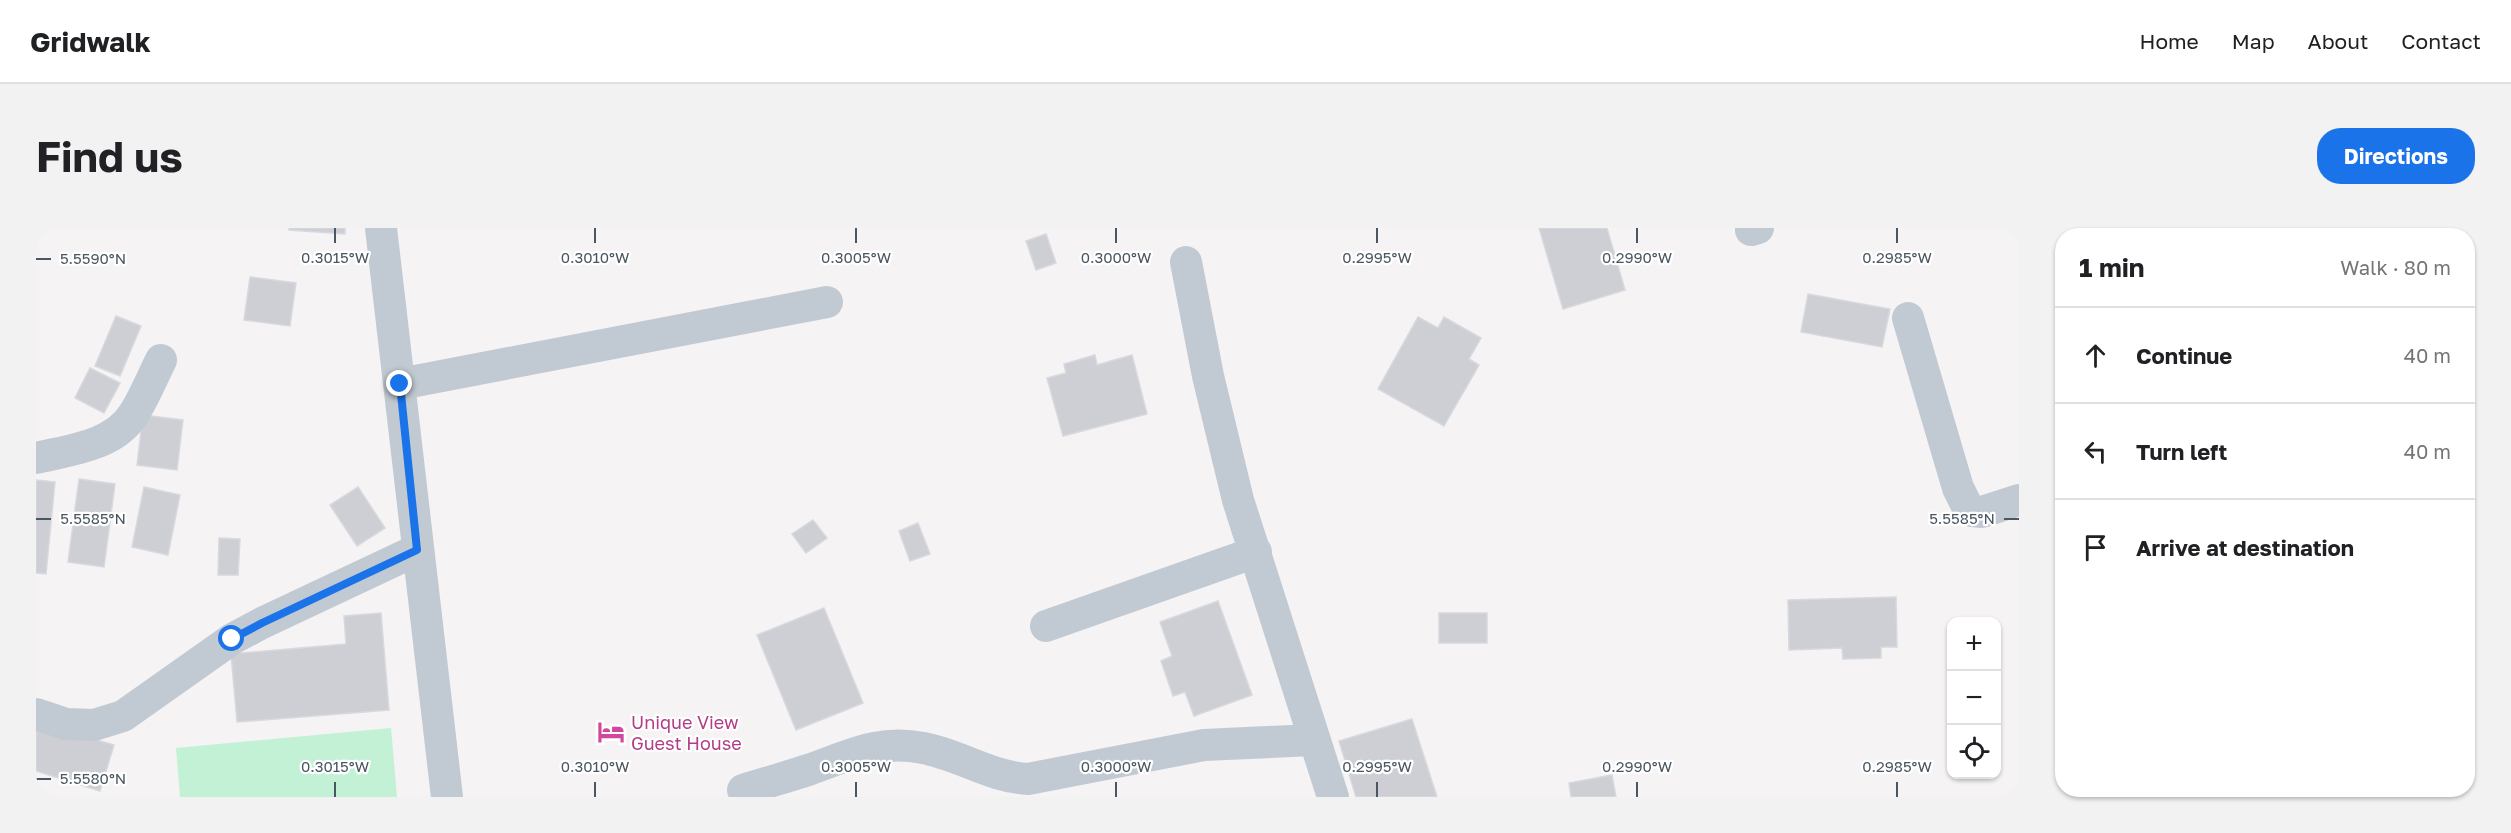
<!DOCTYPE html>
<html lang="en">
<head>
<meta charset="utf-8">
<style>
	body { margin:0; font-family:"Golos Text",sans-serif; background:#f2f2f2; color:#202124 }
	.controls { position:absolute; right:18px; bottom:18px; display:grid; overflow:hidden; border-radius:12px; box-shadow:0 2px 4px #0004 }
	.controls button { width:54px; height:54px; display:grid; place-items:center; padding:0; border:0; border-bottom:2px solid #e0e0e0; background:#fff; color:#202124; font:30px sans-serif }
	.stop { position:absolute; width:18px; height:18px; margin:-14px; border:4px solid #1a73e8; border-radius:50%; background:#fff }
	.stop.end { background:#1a73e8; border-color:#fff; box-shadow:0 2px 6px #0008 }
	.list { margin:0; padding:0; list-style:none }
	h2 { display:flex; justify-content:space-between; align-items:center; height:78px; margin:0; padding:0 24px; font-size:26px }
	h2 small { font-size:20px; font-weight:400; color:#757577 }
	.list li { display:grid; grid-template-columns:39px 1fr auto; gap:18px; align-items:center; box-sizing:border-box; height:96px; padding:0 24px; border-top:2px solid #e0e0e0 }
	.list b { display:block; font-size:22px; white-space:nowrap }
	.list em { font-size:20px; font-style:normal; color:#757577 }
	.icon { flex:none; width:33px; height:33px; fill:none; stroke:currentColor; stroke-width:2; stroke-linecap:round; stroke-linejoin:round }
	.map { position:relative; flex:none; width:1983px; height:569px; overflow:hidden; border-radius:24px }
	header { display:flex; align-items:center; gap:36px; box-sizing:border-box; height:84px; padding:0 30px; background:#fff; border-bottom:2px solid #e0e0e0 }
	header strong { font-size:28px }
	nav { display:flex; gap:33px; margin-inline-start:auto; font-size:21px }
	.intro { display:flex; align-items:center; justify-content:space-between; box-sizing:border-box; height:144px; padding:0 36px }
	h1 { margin:0; font-size:42px }
	.button { padding:15px 27px; border-radius:24px; background:#1a73e8; color:#fff; font-size:21px; font-weight:700 }
	main { display:flex; gap:36px; padding:0 36px }
	aside { flex:1; background:#fff; border-radius:24px; box-shadow:0 2px 4px #0004 }
	.map>svg:first-child { display:block }
	.green { fill:#c3f1d5 }
	.building { fill:#cdcfd5; stroke:#d7d9de; stroke-width:1.5 }
	.lines { fill:none; stroke-linecap:round; stroke-linejoin:round }
	.minor { stroke:#c1cad2; stroke-width:32 }
	.route { stroke:#1a73e8; stroke-width:8 }
	.ticks { fill:none; stroke:#4a5661; stroke-width:2 }
	.labels { text-anchor:middle; dominant-baseline:central; stroke-width:4.5; stroke-linejoin:round; paint-order:stroke }
	.hotel-label { font-size:18px; fill:#b23c85; stroke:#fff; text-anchor:start }
	.ticks-label { font-size:15px; text-anchor:middle; fill:#4a5661; stroke:#fff; stroke-width:4.5; stroke-linejoin:round; paint-order:stroke }
</style>
</head>
<body>
<header>
<strong>Gridwalk</strong>
<nav><a>Home</a><a>Map</a><a>About</a><a>Contact</a></nav>
</header>
<div class="intro"><h1>Find us</h1><a class="button">Directions</a></div>
<main>
<div class="map">
<svg width="1983" height="569" viewBox="0 0 1983 569">
	<rect width="100%" height="100%" fill="#f5f3f3"/>
	<polygon class="green" points="355,500 361,569 144,569 140,520"/>
	<g class="building">
		<polygon points="253,0 309,0 309,6 253,2"/>
		<polygon points="1503,0 1571,0 1589,62 1527,81"/>
		<polygon points="1010,6 1020,35 1000,42 990,13"/>
		<polygon points="214,49 260,55 254,98 208,92"/>
		<polygon points="1772,66 1854,81 1846,119 1765,104"/>
		<polygon points="80,88 105,98 84,148 59,138"/>
		<polygon points="1382,89 1402,100 1408,89 1445,110 1433,131 1443,137 1408,198 1342,161"/>
		<polygon points="1059,127 1061,137 1096,127 1111,186 1027,208 1011,150 1030,145 1028,136"/>
		<polygon points="54,140 84,155 68,185 39,170"/>
		<polygon points="107,187 147,192 141,242 101,237"/>
		<polygon points="43,251 79,256 68,339 32,334"/>
		<polygon points="0,252 19,254 10,346 0,345"/>
		<polygon points="108,259 144,267 132,327 96,319"/>
		<polygon points="322,259 349,300 321,318 294,277"/>
		<polygon points="777,292 791,310 770,325 756,306"/>
		<polygon points="882,295 894,326 874,333 863,303"/>
		<polygon points="183,310 204,311 202,347 182,347"/>
		<polygon points="1860,369 1861,419 1845,419 1845,430 1807,431 1806,420 1753,422 1752,372"/>
		<polygon points="1182,373 1216,467 1158,488 1149,464 1137,468 1125,433 1136,428 1124,394"/>
		<polygon points="788,380 827,475 760,502 721,407"/>
		<polygon points="345,385 353,482 201,494 195,426 310,416 308,388"/>
		<rect x="1403" y="385" width="48" height="30"/>
		<polygon points="1376,491 1401,569 1320,569 1303,513"/>
		<polygon points="0,494 78,517 64,563 0,543"/>
		<polygon points="1576,547 1580,569 1535,569 1533,555"/>
	</g>
	<g class="lines">
		<g class="minor">
			<polyline points="345,0 411,569"/>
			<polyline points="1715,2 1722,0"/>
			<polyline points="1150,34 1172,148 1202,272 1297,569"/>
			<polyline points="1872,90 1922,260 1930,276 1936,283 1946,284 1983,272"/>
			<polyline points="364,156 791,74"/>
			<path d="M0,230C33,222 77,218 97,187C108,170 116,150 125,132"/>
			<polyline points="1010,398 1220,324"/>
			<polyline points="0,486 30,496 58,497 87,488 196,411 226,395 381,322"/>
			<path d="M707,562C729,555 751,549 772,542C813,528 842,511 887,520C924,527 955,549 992,551L1168,517L1277,512"/>
		</g>
	</g>
	<g class="lines">
		<polyline class="route" points="196,411 226,395 381,322 364,156"/>
	</g>
	<path class="ticks" d="M299,0V15M559,0V15M820,0V15M1080,0V15M1341,0V15M1601,0V15M1861,0V15M0,31H15M0,291H15M1968,291H1983M0,551H15M299,554V569M559,554V569M820,554V569M1080,554V569M1341,554V569M1601,554V569M1861,554V569"/>
	<defs>
		<symbol id="hotel-bare" viewBox="-9 -9 18 18"><path d="M-6-4.5h1.5V1H6V5H4.5V3h-9V5H-6ZM-4 0a1.8 1.8 0 1 1 3.6 0ZM.5 0V-2.5h3Q6-2.5 6 0Z" fill="#d1479c" stroke="#fff" stroke-width="2.5" paint-order="stroke"/></symbol>
	</defs>
	<g fill-rule="evenodd">
		<use href="#hotel-bare" x="556" y="485" width="38" height="38"/>
	</g>
	<g class="labels">
		<g class="hotel-label">
			<text x="595" y="494">Unique View<tspan x="595" dy="21">Guest House</tspan></text>
		</g>
	</g>
	<g class="ticks-label">
		<text x="299" y="35">0.3015°W</text>
		<text x="559" y="35">0.3010°W</text>
		<text x="820" y="35">0.3005°W</text>
		<text x="1080" y="35">0.3000°W</text>
		<text x="1341" y="35">0.2995°W</text>
		<text x="1601" y="35">0.2990°W</text>
		<text x="1861" y="35">0.2985°W</text>
		<text x="57" y="36">5.5590°N</text>
		<text x="57" y="296">5.5585°N</text>
		<text x="1926" y="296">5.5585°N</text>
		<text x="299" y="544">0.3015°W</text>
		<text x="559" y="544">0.3010°W</text>
		<text x="820" y="544">0.3005°W</text>
		<text x="1080" y="544">0.3000°W</text>
		<text x="1341" y="544">0.2995°W</text>
		<text x="1601" y="544">0.2990°W</text>
		<text x="1861" y="544">0.2985°W</text>
		<text x="57" y="556">5.5580°N</text>
	</g>
</svg>
<div class="controls">
<button>+</button>
<button>−</button>
<button><svg class="icon" aria-label="locate" viewBox="0 0 24 24"><circle cx="12" cy="12" r="6"/><path d="M12 2v4M12 18v4M2 12h4M18 12h4"/></svg></button>
</div>
<div class="stop" style="left:196px;top:411px"></div>
<div class="stop end" style="left:364px;top:156px"></div>
</div>
<aside>
<h2>1 min<small>Walk · 80 m</small></h2>
<ul class="list">
<li><svg class="icon" aria-label="ahead" viewBox="0 0 24 24"><path d="M12 20V5M6 11l6-6 6 6"/></svg><div><b>Continue</b></div><em>40 m</em></li>
<li><svg class="icon" aria-label="left" viewBox="0 0 24 24"><path d="M17 20v-9H6M10 6l-5 5 5 5"/></svg><div><b>Turn left</b></div><em>40 m</em></li>
<li><svg class="icon" aria-label="arrive" viewBox="0 0 24 24"><path d="M6 21V4h12l-3 4 3 4H6"/></svg><div><b>Arrive at destination</b></div></li>
</ul>
</aside>
</main>
</body>
</html>
